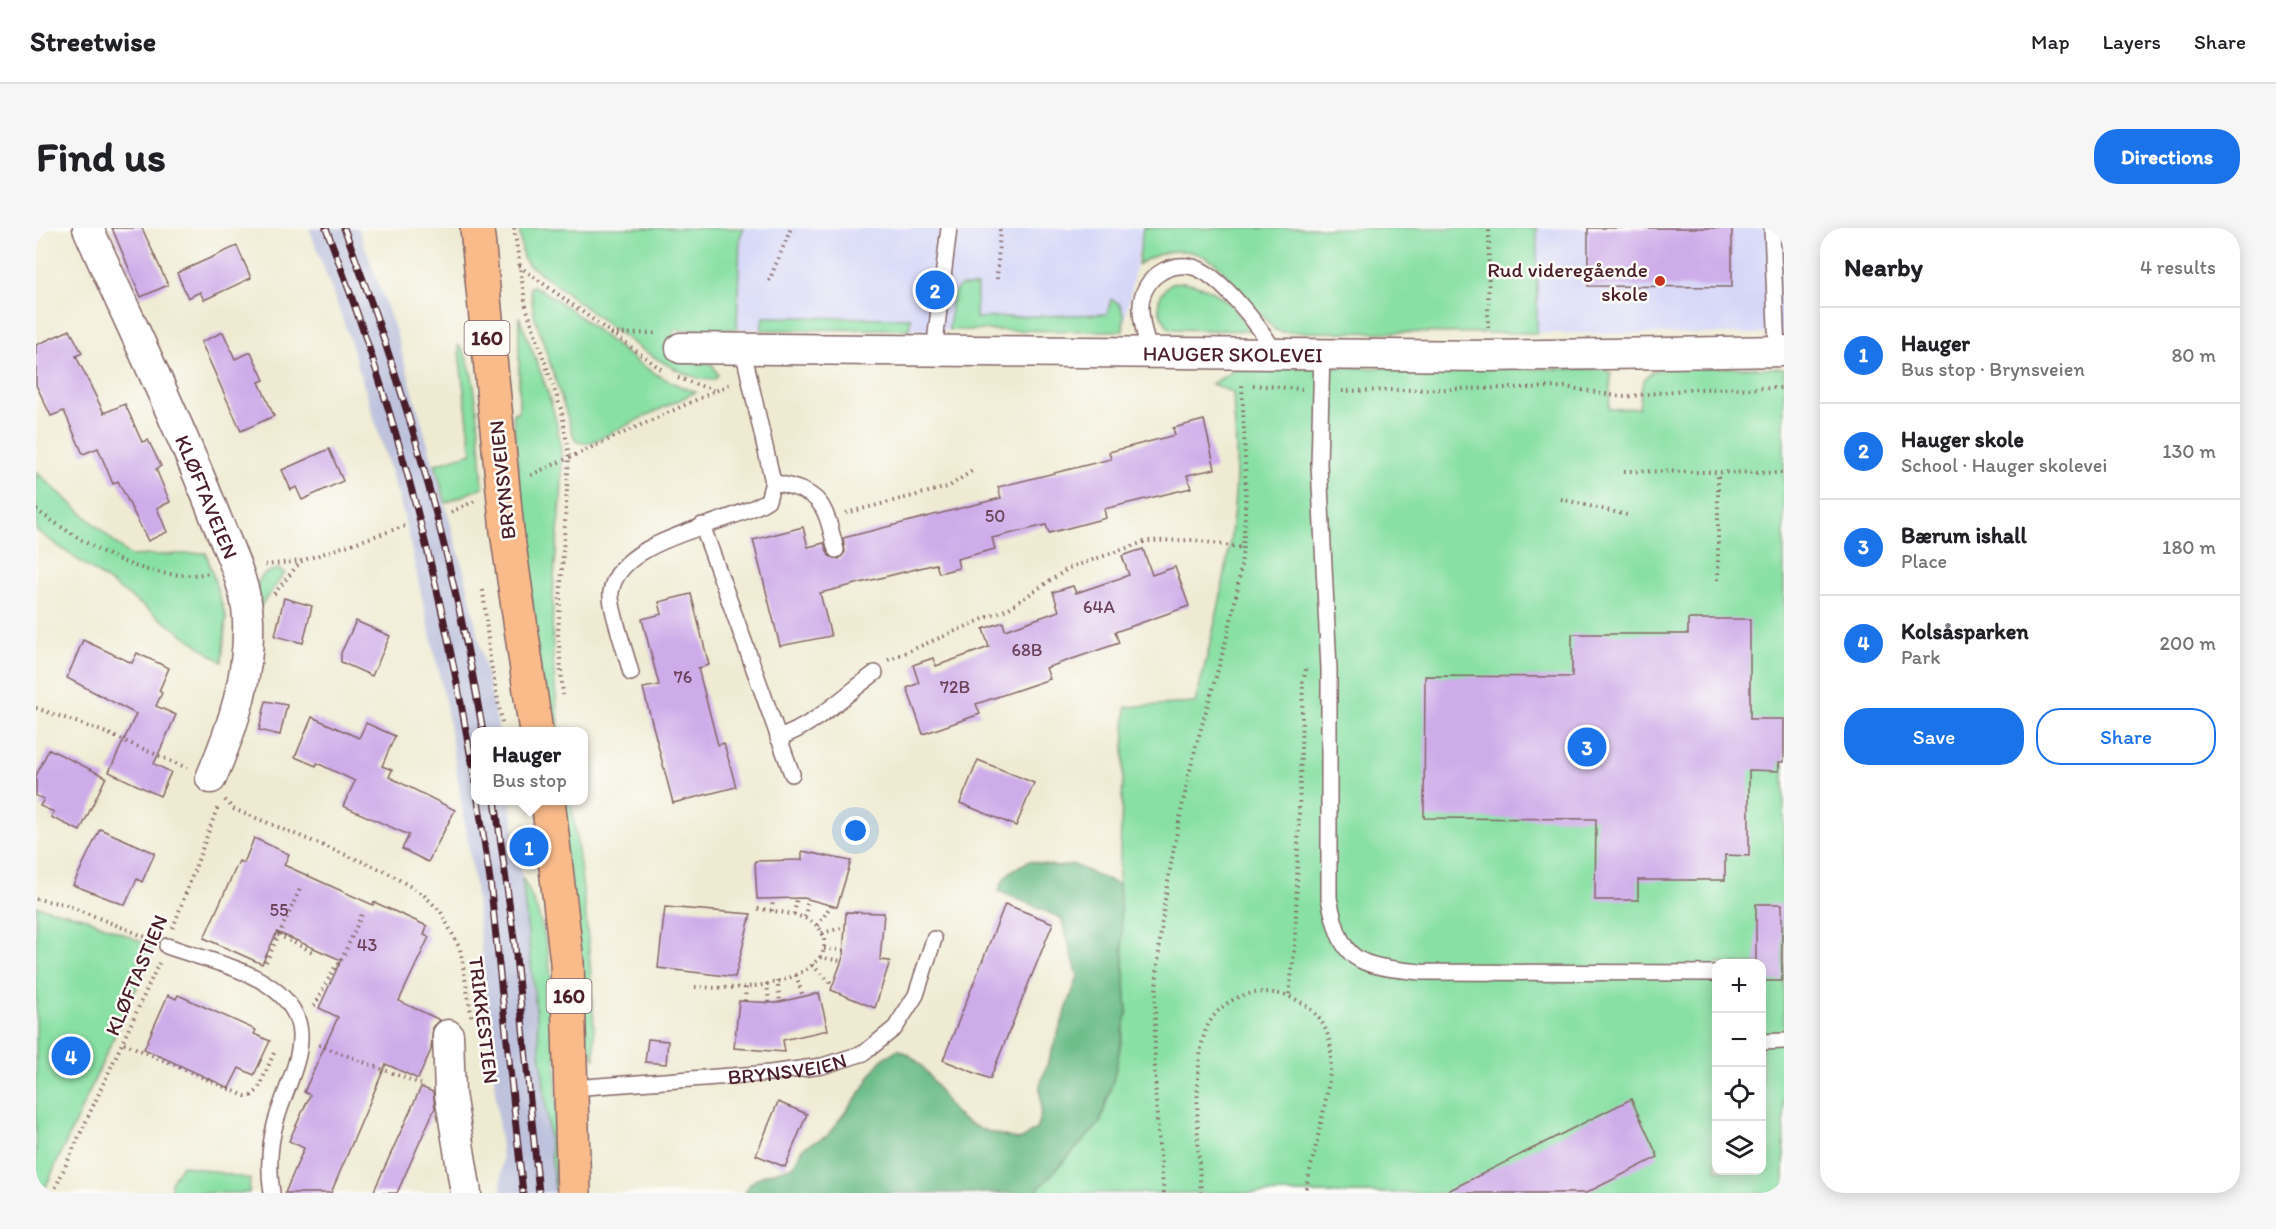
<!DOCTYPE html>
<html lang="en">
<head>
<meta charset="utf-8">
<style>
	body { margin:0; font-family:Itim,sans-serif; background:#f6f6f6; color:#202124 }
	.controls { position:absolute; right:18px; bottom:18px; display:grid; overflow:hidden; border-radius:12px; box-shadow:0 3px 15px #0003 }
	.controls button { width:54px; height:54px; display:grid; place-items:center; padding:0; border:0; border-bottom:2px solid #e0e0e0; background:#fff; color:#202124; font:30px sans-serif }
	.you { position:absolute; left:820px; top:603px; width:21px; height:21px; margin:-15px; border:4px solid #fff; border-radius:50%; background:#1a73e8; box-shadow:0 0 0 9px #1a73e833 }
	.badge { display:grid; place-items:center; width:39px; height:39px; border-radius:50%; background:#1a73e8; color:#fff; font-size:20px; font-weight:700 }
	.pin { position:absolute; translate:-50% -50%; border:3px solid #fff; box-shadow:0 2px 6px #0006 }
	.popup { position:absolute; left:435px; top:499px; width:117px; height:78px; box-sizing:border-box; display:grid; place-content:center; border-radius:12px; background:#fff; filter:drop-shadow(0 2px 4px #0005); font-size:20px; white-space:nowrap; color:#757577 }
	.popup b { font-size:22px; color:#202124 }
	.popup::after { content:''; position:absolute; left:50%; top:100%; margin-left:-12px; border:12px solid transparent; border-top-color:#fff }
	.list { margin:0; padding:0; list-style:none }
	h2 { display:flex; justify-content:space-between; align-items:center; height:78px; margin:0; padding:0 24px; font-size:26px }
	h2 small { font-size:20px; font-weight:400; color:#757577 }
	.list li { display:grid; grid-template-columns:39px 1fr auto; gap:18px; align-items:center; box-sizing:border-box; height:96px; padding:0 24px; border-top:2px solid #e0e0e0 }
	.list b { display:block; font-size:22px; white-space:nowrap }
	.list p { margin:0; font-size:20px; white-space:nowrap; color:#757577 }
	.list em { font-size:20px; font-style:normal; color:#757577 }
	.actions { display:flex; gap:12px; padding:18px 24px }
	.actions a { flex:1; padding:14px 0; border:2px solid #1a73e8; border-radius:24px; text-align:center; font-size:21px; color:#1a73e8 }
	.actions .main { background:#1a73e8; color:#fff }
	.icon { flex:none; width:33px; height:33px; fill:none; stroke:currentColor; stroke-width:2; stroke-linecap:round; stroke-linejoin:round }
	.map { position:relative; flex:none; width:1748px; height:965px; overflow:hidden; border-radius:24px }
	header { display:flex; align-items:center; gap:36px; box-sizing:border-box; height:84px; padding:0 30px; background:#fff; border-bottom:2px solid #e0e0e0 }
	header strong { font-size:28px }
	nav { display:flex; gap:33px; margin-inline-start:auto; font-size:21px }
	.intro { display:flex; align-items:center; justify-content:space-between; box-sizing:border-box; height:144px; padding:0 36px }
	h1 { margin:0; font-size:42px }
	.button { padding:15px 27px; border-radius:24px; background:#1a73e8; color:#fff; font-size:21px; font-weight:700 }
	main { display:flex; gap:36px; padding:0 36px }
	aside { flex:1; background:#fff; border-radius:24px; box-shadow:0 3px 15px #0003 }
	.map>svg:first-child { display:block }
	.built { fill:#d6d7f8 }
	.industrial { fill:#bec2dd }
	.green { fill:#89e0a4; stroke:#6a8068; stroke-width:1.5; fill-rule:evenodd }
	.forest { fill:#6ebe8a; stroke:#5c6e5a; stroke-width:1.5 }
	.building { fill:#ceabe9 }
	.lines { fill:none; stroke-linecap:round; stroke-linejoin:round }
	.service-casing { stroke:#846666; stroke-width:18 }
	.minor-casing { stroke:#846666; stroke-width:33 }
	.primary-casing { stroke:#846666; stroke-width:36 }
	.path { stroke:#846666; stroke-width:4; stroke-dasharray:1.5 4.5; stroke-linecap:butt }
	.service { stroke:#fff; stroke-width:15 }
	.minor { stroke:#fff; stroke-width:30 }
	.primary { stroke:#fabb8b; stroke-width:33 }
	.rail-casing { stroke:#4a1f2b; stroke-width:7 }
	.rail { stroke:#fdfcf7; stroke-width:4.5; stroke-dasharray:14; stroke-linecap:butt }
	.primary-bridge-casing { stroke:#846666; stroke-width:36; stroke-linecap:butt }
	.primary-bridge { stroke:#fabb8b; stroke-width:33 }
	.poi-dot { fill:#c8321e; stroke:#fdfcf7; stroke-width:2 }
	.labels { text-anchor:middle; dominant-baseline:central; stroke-width:5; stroke-linejoin:round; paint-order:stroke }
	.number-label { font-size:18px; fill:#6b425a }
	.shield { fill:#fdfcf7; stroke:#806168; stroke-width:1.5 }
	.shield-label { font-size:20px; font-weight:bold; fill:#4a1f2b }
	.poi-label { font-size:21px; fill:#4a1f2b; stroke:#fdfcf7; text-anchor:end }
	.street-label { font-size:21px; fill:#4a1f2b; stroke:#fdfcf7 }
</style>
</head>
<body>
<header>
<strong>Streetwise</strong>
<nav><a>Map</a><a>Layers</a><a>Share</a></nav>
</header>
<div class="intro"><h1>Find us</h1><a class="button">Directions</a></div>
<main>
<div class="map">
<svg width="1748" height="965" viewBox="0 0 1748 965">
	<rect width="100%" height="100%" fill="#fdfcf7"/>
	<filter id="ink" filterUnits="userSpaceOnUse"><feTurbulence type="fractalNoise" baseFrequency=".0167" numOctaves="2"/><feDisplacementMap in="SourceGraphic" scale="12" xChannelSelector="R" yChannelSelector="G"/><feConvolveMatrix kernelMatrix="1 2 1 2 8 2 1 2 1" color-interpolation-filters="sRGB"/></filter>
	<filter id="wash" filterUnits="userSpaceOnUse"><feTurbulence type="fractalNoise" baseFrequency=".008" numOctaves="4" result="noise"/><feDisplacementMap in="SourceGraphic" scale="24" xChannelSelector="R" yChannelSelector="G"/><feGaussianBlur stdDeviation="1.35" result="paint"/><feColorMatrix in="noise" values="0 0 0 0 0 0 0 0 0 0 0 0 0 0 0 0 0 1.4 0 .05"/><feComposite in="paint" operator="in"/></filter>
	<g filter="url(#wash)">
		<rect width="100%" height="100%" fill="#efebd3"/>
		<g class="built">
			<polygon points="708,0 1107,0 1087,103 701,101 704,9"/>
			<polygon points="1501,0 1748,0 1748,106 1501,105"/>
		</g>
		<polygon class="industrial" points="273,0 322,0 360,104 428,343 463,503 439,504 439,572 474,573 486,649 519,965 465,965 466,931 439,659 410,477 367,284 311,103"/>
		<g class="green">
			<path d="M483,0H708L704,9L701,101L638,102L642,133L676,136L682,147L678,152C630,154 537,65 493,37L487,30Z"/>
			<path d="M1107,0H1501V105L1246,104L1239,102L1180,35C1152,17 1130,20 1102,36Z"/>
			<path d="M1147,54C1178,58 1199,76 1213,103L1134,101C1120,83 1117,71 1135,55Z"/>
			<path d="M497,58C556,88 595,144 660,164L554,215H546L539,212L498,86L494,59Z"/>
			<polygon points="924,58 941,58 940,90 1071,86 1075,71 1084,76 1088,88 1087,103 913,102 916,67"/>
			<path d="M483,88C497,127 519,174 524,215C530,260 520,307 518,352C514,404 517,453 524,503H513L491,350L477,185L483,184Z"/>
			<polygon points="727,89 875,90 873,101 725,102"/>
			<path d="M422,117C443,133 444,230 447,259L410,275L399,236L436,225Z"/>
			<path d="M1204,139L1567,141L1575,145L1573,181L1603,180C1606,153 1605,144 1633,139L1748,140V965H998L1064,895L1078,849L1091,785L1082,670L1090,479L1159,475C1179,400 1198,321 1200,244C1201,218 1198,191 1197,165L1176,156ZM1680,736H1726V942H1680Z"/>
			<polygon points="0,244 94,328 170,325 190,389 186,434 0,302"/>
			<path d="M242,341L249,345L223,380C219,360 218,346 242,341Z"/>
			<path d="M524,573H535C548,658 557,744 559,831L549,810Z"/>
			<path d="M486,649C515,701 516,754 519,813C521,863 521,913 519,964Z"/>
			<polygon points="0,678 50,690 113,717 117,723 7,965 0,965"/>
			<polygon points="146,937 214,951 213,965 135,965 135,954"/>
		</g>
		<path class="forest" d="M994,633L1022,639L1036,636L1083,657L1091,785L1078,849L1064,895L998,965H709C716,945 739,945 757,938L768,919L791,908L827,861L837,843L849,829L862,821C897,835 902,874 927,892C944,903 965,907 984,912L1001,900L1005,883L1004,857L1042,748L1025,690L963,663C967,645 979,640 994,633Z"/>
		<g id="blocks">
			<g class="building">
				<polygon points="76,0 106,0 132,57 105,69"/>
				<polygon points="1552,0 1696,0 1696,59 1552,58"/>
				<polygon points="201,18 215,50 168,72 164,64 152,70 141,45"/>
				<polygon points="34,102 46,125 40,128 68,185 89,176 106,214 112,212 125,238 120,241 134,274 121,280 131,304 112,313 82,253 77,256 62,220 47,226 28,183 15,188 0,157 0,117"/>
				<polygon points="187,104 199,131 215,124 228,152 223,154 238,188 205,203 165,114"/>
				<polygon points="1168,192 1179,241 1151,247 1155,260 1068,281 1070,290 1013,305 1010,297 956,310 959,321 921,331 923,340 903,345 900,336 784,365 795,408 744,418 717,312 767,299 772,319 788,315 793,328 803,331 809,324 807,310 965,270 962,259 1075,231 1073,224 1139,207 1137,200"/>
				<polygon points="293,221 307,253 266,272 260,259 255,262 246,242"/>
				<polygon points="1107,321 1116,347 1139,339 1153,378 1079,404 1083,415 1010,440 1014,451 940,476 944,486 887,506 871,460 883,455 877,437 897,430 900,438 953,419 947,401 967,394 969,402 1023,383 1017,364 1037,358 1040,365 1093,347 1086,328"/>
				<polygon points="655,366 673,437 662,440 682,517 688,515 700,559 637,575 607,460 623,457 606,391 626,386 623,374"/>
				<polygon points="248,370 276,378 267,415 239,408"/>
				<polygon points="1652,391 1714,391 1714,491 1748,491 1748,534 1743,534 1743,543 1713,542 1713,628 1689,627 1689,652 1602,652 1602,672 1559,672 1560,591 1388,590 1389,448 1536,449 1536,406 1652,406"/>
				<polygon points="320,393 354,408 336,448 305,434 305,425"/>
				<polygon points="47,412 96,435 101,425 133,440 123,463 126,465 120,478 140,487 118,536 135,544 124,568 73,544 100,486 31,450"/>
				<polygon points="230,473 251,477 244,507 223,502"/>
				<polygon points="276,489 323,510 330,495 359,508 346,538 356,542 353,549 419,582 392,634 366,621 373,607 307,578 319,553 281,535 280,538 259,529"/>
				<polygon points="13,521 70,549 44,603 15,589 18,584 4,578 8,571 0,568 0,548"/>
				<polygon points="942,532 998,555 980,598 924,575"/>
				<polygon points="64,601 119,625 106,654 101,651 89,677 37,657"/>
				<polygon points="218,610 253,626 248,637 337,677 338,674 391,698 388,707 393,709 363,773 404,792 397,799 395,822 382,851 350,836 295,965 249,965 268,920 253,913 274,867 268,864 302,789 283,780 305,732 241,704 226,736 168,710 203,633 208,635"/>
				<polygon points="766,623 815,633 801,679 768,670 721,671 719,633 766,632"/>
				<polygon points="969,676 1017,695 954,851 907,832"/>
				<polygon points="1720,676 1746,676 1746,753 1725,753 1725,735 1720,735"/>
				<polygon points="629,679 715,686 699,749 622,740"/>
				<polygon points="810,684 848,685 844,732 854,733 839,780 795,762 807,729"/>
				<polygon points="783,765 792,802 747,812 749,824 698,820 703,773 739,775"/>
				<polygon points="132,767 140,771 142,767 220,802 218,806 234,813 218,847 203,840 193,860 108,821"/>
				<polygon points="612,811 632,813 630,836 609,834"/>
				<polygon points="385,859 397,864 399,880 361,965 337,965"/>
				<polygon points="1595,871 1622,929 1550,965 1408,965"/>
				<polygon points="742,874 771,886 749,939 720,927"/>
			</g>
		</g>
	</g>
	<g filter="url(#ink)">
		<use href="#blocks" fill-opacity="0" stroke="#846666" stroke-width="1.5"/>
		<g class="lines">
			<defs>
				<g id="service">
					<polyline points="1736,0 1741,123"/>
					<polyline points="900,106 913,0"/>
					<path d="M1113,124C1110,109 1104,93 1105,78C1105,66 1112,53 1122,46C1132,39 1144,36 1157,39C1184,46 1226,101 1239,125"/>
					<path d="M1286,126L1283,236L1293,441V670C1306,736 1320,737 1384,744L1680,745"/>
					<path d="M737,254C787,265 788,274 800,322"/>
					<polyline points="666,297 756,546"/>
					<path d="M595,445C591,428 573,378 575,364C583,309 693,298 732,272L737,254L707,122"/>
					<path d="M742,510C778,498 809,467 839,445"/>
					<path d="M131,718C161,729 202,738 229,755C291,794 255,841 240,893C233,917 232,940 236,965"/>
					<polyline points="1726,814 1748,813"/>
					<path id="s1" d="M536,860L734,845L786,838L828,825L859,800L880,767L898,711"/>
				</g>
				<g id="minor">
					<path id="s2" d="M52,0C94,96 141,190 179,288C192,320 211,357 212,392C214,448 197,499 175,550"/>
					<path id="s3" d="M645,120L1452,128L1748,123"/>
					<polyline points="412,807 414,866 430,965"/>
				</g>
				<g id="primary">
					<polyline points="441,0 463,220"/>
					<polyline points="471,303 500,504"/>
					<polyline points="512,572 531,734 538,965"/>
				</g>
			</defs>
			<use href="#service" class="service-casing"/>
			<use href="#minor" class="minor-casing"/>
			<use href="#primary" class="primary-casing"/>
			<g class="path">
				<polyline points="478,0 490,79 526,184 533,229 522,405 527,467"/>
				<polyline points="483,38 625,141"/>
				<polyline points="961,51 964,0"/>
				<polyline points="733,53 755,0"/>
				<polyline points="1452,100 1453,0"/>
				<polyline points="575,106 622,105"/>
				<polyline points="642,150 677,162"/>
				<polyline points="1217,157 1266,161"/>
				<polyline points="1306,163 1530,159 1587,169 1655,161 1748,160"/>
				<polyline points="1588,243 1748,245"/>
				<polyline points="495,247 695,156"/>
				<polyline points="1525,271 1595,288"/>
				<path d="M0,282C54,318 105,356 174,345"/>
				<polyline points="415,284 439,273"/>
				<polyline points="810,285 912,259 939,241"/>
				<polyline points="229,337 265,333 369,298"/>
				<polyline points="1682,352 1682,245"/>
				<polyline points="447,362 454,431 466,494"/>
				<polyline points="238,366 265,333"/>
				<polyline points="852,432 973,380 1033,340 1111,313 1158,312 1207,320"/>
				<polyline points="0,480 68,504 151,540"/>
				<polyline points="189,572 198,581 349,643 388,667 405,684 424,721 436,791"/>
				<polyline points="0,671 28,676 112,710"/>
				<polyline points="736,683 737,671"/>
				<polyline points="758,686 761,670"/>
				<polyline points="769,689 772,671"/>
				<polyline points="782,698 795,677"/>
				<polyline points="137,700 182,578"/>
				<polyline points="786,705 809,699"/>
				<polyline points="242,707 277,724"/>
				<polyline points="788,721 807,722"/>
				<polyline points="784,729 805,733"/>
				<polyline points="230,734 265,659"/>
				<polyline points="776,737 797,757"/>
				<polyline points="760,747 767,769"/>
				<polyline points="741,752 744,774"/>
				<polyline points="731,755 733,775"/>
				<path d="M659,759C700,761 757,762 786,727C800,685 745,685 718,680"/>
				<polyline points="1253,766 1259,718 1267,454 1270,441"/>
				<polyline points="709,773 710,758"/>
				<polyline points="278,778 299,739 304,735 326,686"/>
				<polyline points="88,815 209,868 215,868 222,862 238,825"/>
				<polyline points="283,817 385,856"/>
				<polyline points="17,965 123,735"/>
				<path d="M1128,965C1116,867 1115,769 1129,672C1136,627 1145,582 1155,538C1173,465 1201,394 1207,318C1212,264 1208,210 1206,155"/>
				<path d="M1165,965C1162,929 1156,826 1172,797C1202,741 1293,761 1295,825C1295,864 1277,926 1269,965"/>
			</g>
			<use href="#service" class="service"/>
			<use href="#minor" class="minor"/>
			<use href="#primary" class="primary"/>
			<defs>
				<g id="rail">
					<path d="M290,0C359,179 408,365 439,554"/>
					<path d="M308,0C370,162 418,332 447,504"/>
					<polyline points="442,572 454,652 487,965"/>
					<polyline points="459,572 479,718 503,965"/>
				</g>
			</defs>
			<use href="#rail" class="rail-casing"/>
			<use href="#rail" class="rail"/>
			<defs>
				<polyline id="primary-bridge" points="463,220 471,303"/>
			</defs>
			<use href="#primary-bridge" class="primary-bridge-casing"/>
			<use href="#primary-bridge" class="primary-bridge"/>
		</g>
	</g>
	<circle class="poi-dot" cx="1624" cy="53" r="6"/>
	<g class="labels">
		<g class="number-label">
			<text x="959" y="288">50</text>
			<text x="1063" y="379">64A</text>
			<text x="991" y="422">68B</text>
			<text x="647" y="449">76</text>
			<text x="919" y="459">72B</text>
			<text x="243" y="682">55</text>
			<text x="331" y="717">43</text>
		</g>
		<g class="shield">
			<rect x="428.5" y="93" width="45" height="34" rx="4.5"/>
			<rect x="510.5" y="751" width="45" height="34" rx="4.5"/>
		</g>
		<g class="shield-label">
			<text x="451" y="110">160</text>
			<text x="533" y="768">160</text>
		</g>
		<g class="poi-label">
			<text x="1612" y="41">Rud videregående<tspan x="1612" dy="24">skole</tspan></text>
		</g>
		<g class="street-label">
			<text stroke="none"><textPath href="#s3" startOffset="552">HAUGER SKOLEVEI</textPath></text>
			<text transform="translate(466 252) rotate(-96)">BRYNSVEIEN</text>
			<text stroke="none"><textPath href="#s2" startOffset="294">KLØFTAVEIEN</textPath></text>
			<text transform="translate(100 747) rotate(-67)">KLØFTASTIEN</text>
			<text transform="translate(448 792) rotate(83)">TRIKKESTIEN</text>
			<text stroke="none"><textPath href="#s1" startOffset="216">BRYNSVEIEN</textPath></text>
		</g>
	</g>
</svg>
<div class="controls">
<button>+</button>
<button>−</button>
<button><svg class="icon" aria-label="locate" viewBox="0 0 24 24"><circle cx="12" cy="12" r="6"/><path d="M12 2v4M12 18v4M2 12h4M18 12h4"/></svg></button>
<button><svg class="icon" aria-label="layers" viewBox="0 0 24 24"><path d="M12 4l9 5-9 5-9-5zM3 14l9 5 9-5"/></svg></button>
</div>
<div class="you"></div>
<div class="pin badge" style="left:493px;top:619px">1</div>
<div class="popup"><b>Hauger</b>Bus stop</div>
<div class="pin badge" style="left:899px;top:62px">2</div>
<div class="pin badge" style="left:1551px;top:519px">3</div>
<div class="pin badge" style="left:35px;top:828px">4</div>
</div>
<aside>
<h2>Nearby<small>4 results</small></h2>
<ul class="list">
<li><span class="badge">1</span><div><b>Hauger</b><p>Bus stop · Brynsveien</p></div><em>80 m</em></li>
<li><span class="badge">2</span><div><b>Hauger skole</b><p>School · Hauger skolevei</p></div><em>130 m</em></li>
<li><span class="badge">3</span><div><b>Bærum ishall</b><p>Place</p></div><em>180 m</em></li>
<li><span class="badge">4</span><div><b>Kolsåsparken</b><p>Park</p></div><em>200 m</em></li>
</ul>
<div class="actions"><a class="main">Save</a><a>Share</a></div>
</aside>
</main>
</body>
</html>
